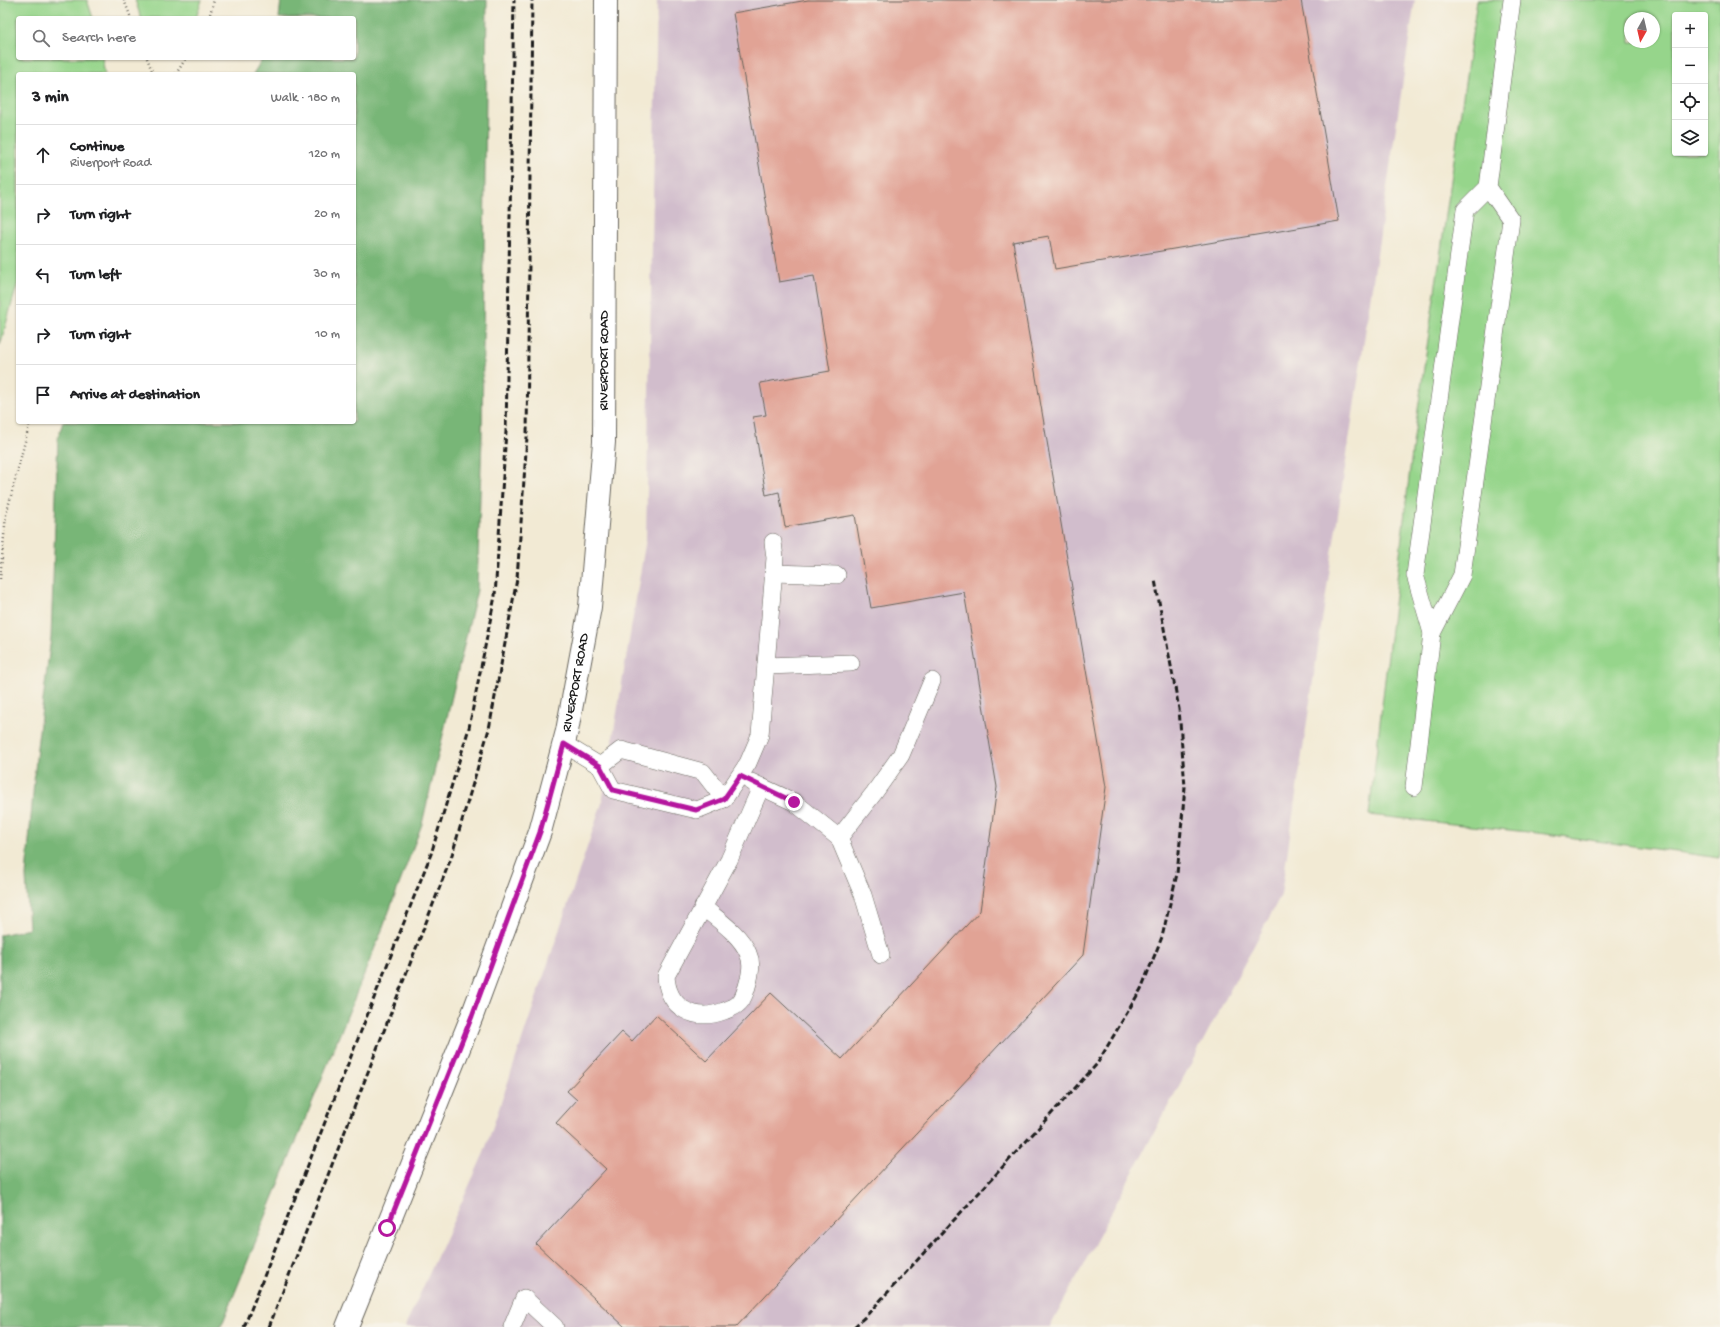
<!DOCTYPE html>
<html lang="en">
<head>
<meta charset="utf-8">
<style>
	body { margin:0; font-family:"Gochi Hand",sans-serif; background:#f2f2f2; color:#202124 }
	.controls { position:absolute; right:12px; top:12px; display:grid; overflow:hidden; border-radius:4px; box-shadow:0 1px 3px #0004 }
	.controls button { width:36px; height:36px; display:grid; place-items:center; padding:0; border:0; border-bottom:1px solid #e0e0e0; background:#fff; color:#202124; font:20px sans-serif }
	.compass { position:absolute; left:1624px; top:12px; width:36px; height:36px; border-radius:50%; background:#fff; box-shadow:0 1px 3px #0004; rotate:188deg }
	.stop { position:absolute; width:12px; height:12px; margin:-9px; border:3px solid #b5179e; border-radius:50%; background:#fff }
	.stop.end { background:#b5179e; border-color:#fff; box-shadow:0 1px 4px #0008 }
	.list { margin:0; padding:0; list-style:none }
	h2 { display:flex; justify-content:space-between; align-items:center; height:52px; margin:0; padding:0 16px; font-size:17px }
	h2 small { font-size:13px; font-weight:400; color:#757577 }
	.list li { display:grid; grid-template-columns:26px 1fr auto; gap:12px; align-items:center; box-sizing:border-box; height:60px; padding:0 16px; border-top:1px solid #e0e0e0 }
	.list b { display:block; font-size:15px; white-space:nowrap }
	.list p { margin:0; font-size:13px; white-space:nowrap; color:#757577 }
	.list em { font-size:13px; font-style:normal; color:#757577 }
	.icon { flex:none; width:22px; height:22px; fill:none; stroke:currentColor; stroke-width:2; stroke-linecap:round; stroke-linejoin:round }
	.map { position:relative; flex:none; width:1720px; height:1327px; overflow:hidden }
	.search { position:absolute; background:#fff; box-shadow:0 1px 3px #0004; left:16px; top:16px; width:340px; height:44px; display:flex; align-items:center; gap:10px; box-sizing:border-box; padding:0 14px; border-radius:4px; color:#757577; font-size:15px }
	.panel { position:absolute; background:#fff; box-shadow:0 1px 3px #0004; left:16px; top:72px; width:340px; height:352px; border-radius:4px }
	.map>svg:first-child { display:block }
	.industrial { fill:#d1bdcc }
	.green { fill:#96d58b; stroke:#597854; fill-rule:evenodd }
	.forest { fill:#78b677; stroke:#4a694a }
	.building { fill:#e1a395 }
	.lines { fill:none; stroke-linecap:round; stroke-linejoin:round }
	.lane-casing { stroke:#67645c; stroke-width:18 }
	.street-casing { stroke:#67645c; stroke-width:24 }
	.path { stroke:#67645c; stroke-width:2.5; stroke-dasharray:1 3; stroke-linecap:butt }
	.lane { stroke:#fff; stroke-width:17 }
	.street { stroke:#fff; stroke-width:22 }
	.rail { stroke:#1c1c1c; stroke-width:3; stroke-dasharray:6 3; stroke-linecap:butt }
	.route { stroke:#b5179e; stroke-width:5 }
	.labels { text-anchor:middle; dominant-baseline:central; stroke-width:3; stroke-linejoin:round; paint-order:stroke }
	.street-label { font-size:14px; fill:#1c1c1c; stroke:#f7f3e8 }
</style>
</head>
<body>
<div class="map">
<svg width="1720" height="1327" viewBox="0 0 1720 1327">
	<rect width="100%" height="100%" fill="#f7f3e8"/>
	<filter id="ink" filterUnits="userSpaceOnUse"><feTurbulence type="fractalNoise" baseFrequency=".025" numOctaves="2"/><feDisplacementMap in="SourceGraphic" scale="8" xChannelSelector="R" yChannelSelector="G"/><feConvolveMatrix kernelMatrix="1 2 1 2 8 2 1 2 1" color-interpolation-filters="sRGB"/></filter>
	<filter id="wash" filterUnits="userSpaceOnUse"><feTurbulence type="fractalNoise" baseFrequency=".012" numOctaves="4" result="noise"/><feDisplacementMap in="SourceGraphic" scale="16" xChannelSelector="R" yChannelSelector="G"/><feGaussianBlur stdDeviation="0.9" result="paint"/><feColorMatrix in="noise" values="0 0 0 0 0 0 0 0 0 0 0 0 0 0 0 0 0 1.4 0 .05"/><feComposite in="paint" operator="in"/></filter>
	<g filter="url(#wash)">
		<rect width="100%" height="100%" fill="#f2ead4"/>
		<polygon class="industrial" points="657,0 1415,0 1281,895 1050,1327 405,1327 484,1153 602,803 646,539"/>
		<g class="green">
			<polygon points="0,0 87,0 93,18 18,18 18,58 102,58 105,74 18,74 18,282 0,345"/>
			<polygon points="135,0 202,0 196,18 141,18"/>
			<path d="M1477,0H1720V858L1546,834L1369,815L1413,444ZM1675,15H1705V153H1675ZM1630,18H1654V42H1630Z"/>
		</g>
		<polygon class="forest" points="281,0 487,0 482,436 477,590 422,824 382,930 221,1327 0,1327 0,935 29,929 26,876 37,747 51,638 58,437 63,422 354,422 354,74 253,74 263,58 354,58 354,18 279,18"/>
		<g id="blocks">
			<polygon class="building" points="808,0 1301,0 1339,221 1055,269 1049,236 1013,242 1106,787 1083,955 736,1327 625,1327 536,1244 606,1169 556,1123 577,1100 567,1091 622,1032 632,1041 656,1015 706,1061 771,993 842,1059 980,911 997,787 964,592 871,608 855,515 785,527 779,492 766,495 753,417 766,415 760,383 830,371 814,276 779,282 733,13"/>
		</g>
	</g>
	<g filter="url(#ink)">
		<use href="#blocks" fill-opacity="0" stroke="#67645c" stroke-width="1"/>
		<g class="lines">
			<defs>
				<g id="lane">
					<polyline points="1488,187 1511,220 1462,575 1432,633 1415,575 1465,210 1488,187 1512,0"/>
					<polyline points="773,573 837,575"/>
					<polyline points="766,666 851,663"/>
					<polyline points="564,744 600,766"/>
					<polygon points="621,750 703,772 724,799 697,810 613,790 600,766"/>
					<polyline points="751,782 794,802 839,838 863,895 881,955"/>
					<polyline points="1414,787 1432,633"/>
					<polyline points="724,799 748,763 760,735 775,558 773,542"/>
					<polyline points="839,838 874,793 901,755 932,681"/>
					<path d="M703,907C718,920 740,934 748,953C752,962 751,969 749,979C747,987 744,999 738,1004C735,1007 729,1009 724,1011C695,1022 668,1009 666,976L729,860L761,787"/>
					<polyline points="512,1327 524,1298 555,1327"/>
				</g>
				<g id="street">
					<path id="s1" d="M347,1327L472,1016L540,832L567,731L590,607L604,442L606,0"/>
				</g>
			</defs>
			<use href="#lane" class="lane-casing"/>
			<use href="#street" class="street-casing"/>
			<g class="path">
				<polyline points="124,0 131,18"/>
				<polyline points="209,18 214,0"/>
				<polyline points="147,58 153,74"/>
				<polyline points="176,74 186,58"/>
				<polyline points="0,579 6,515 30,422"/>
			</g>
			<use href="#lane" class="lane"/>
			<use href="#street" class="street"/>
			<g class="rail">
				<polyline points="244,1327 431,854 469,728 495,596 506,431 514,0"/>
				<polyline points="269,1327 451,858 489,729 517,579 527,437 532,0"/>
				<polyline points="854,1327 866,1316 1097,1064 1141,989 1162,937 1177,874 1185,787 1179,709 1155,580"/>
			</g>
		</g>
	</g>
	<g class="lines" filter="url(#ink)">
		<polyline class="route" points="387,1228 472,1016 540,832 564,744 600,766 613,790 696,810 724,799 740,776 794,802"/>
	</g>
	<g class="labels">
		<g class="street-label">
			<text stroke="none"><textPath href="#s1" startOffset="1009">RIVERPORT ROAD</textPath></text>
			<text stroke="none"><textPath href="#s1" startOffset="685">RIVERPORT ROAD</textPath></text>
		</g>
	</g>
</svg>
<div class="controls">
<button>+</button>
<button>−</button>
<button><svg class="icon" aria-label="locate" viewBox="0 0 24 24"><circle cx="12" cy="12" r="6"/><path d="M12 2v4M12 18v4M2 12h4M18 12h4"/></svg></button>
<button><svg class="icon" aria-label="layers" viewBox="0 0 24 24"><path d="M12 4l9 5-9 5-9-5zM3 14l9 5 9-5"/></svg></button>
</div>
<svg class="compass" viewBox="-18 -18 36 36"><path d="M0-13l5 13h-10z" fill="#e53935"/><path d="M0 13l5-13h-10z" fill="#757577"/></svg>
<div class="stop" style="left:387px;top:1228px"></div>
<div class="stop end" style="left:794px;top:802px"></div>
<div class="search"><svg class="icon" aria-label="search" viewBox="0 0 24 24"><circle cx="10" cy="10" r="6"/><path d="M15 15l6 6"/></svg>Search here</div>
<section class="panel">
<h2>3 min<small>Walk · 180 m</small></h2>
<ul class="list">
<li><svg class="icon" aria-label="ahead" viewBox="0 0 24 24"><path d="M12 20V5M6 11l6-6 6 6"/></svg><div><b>Continue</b><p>Riverport Road</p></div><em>120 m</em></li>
<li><svg class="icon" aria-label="right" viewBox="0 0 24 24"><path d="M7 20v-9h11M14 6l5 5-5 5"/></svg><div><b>Turn right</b></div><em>20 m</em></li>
<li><svg class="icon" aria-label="left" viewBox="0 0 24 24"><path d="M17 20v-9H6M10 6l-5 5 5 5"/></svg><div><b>Turn left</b></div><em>30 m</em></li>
<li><svg class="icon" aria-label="right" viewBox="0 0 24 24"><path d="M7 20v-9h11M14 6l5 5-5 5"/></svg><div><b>Turn right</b></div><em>10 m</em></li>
<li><svg class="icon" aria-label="arrive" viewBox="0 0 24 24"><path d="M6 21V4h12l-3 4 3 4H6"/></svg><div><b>Arrive at destination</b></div></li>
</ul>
</section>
</div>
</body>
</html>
